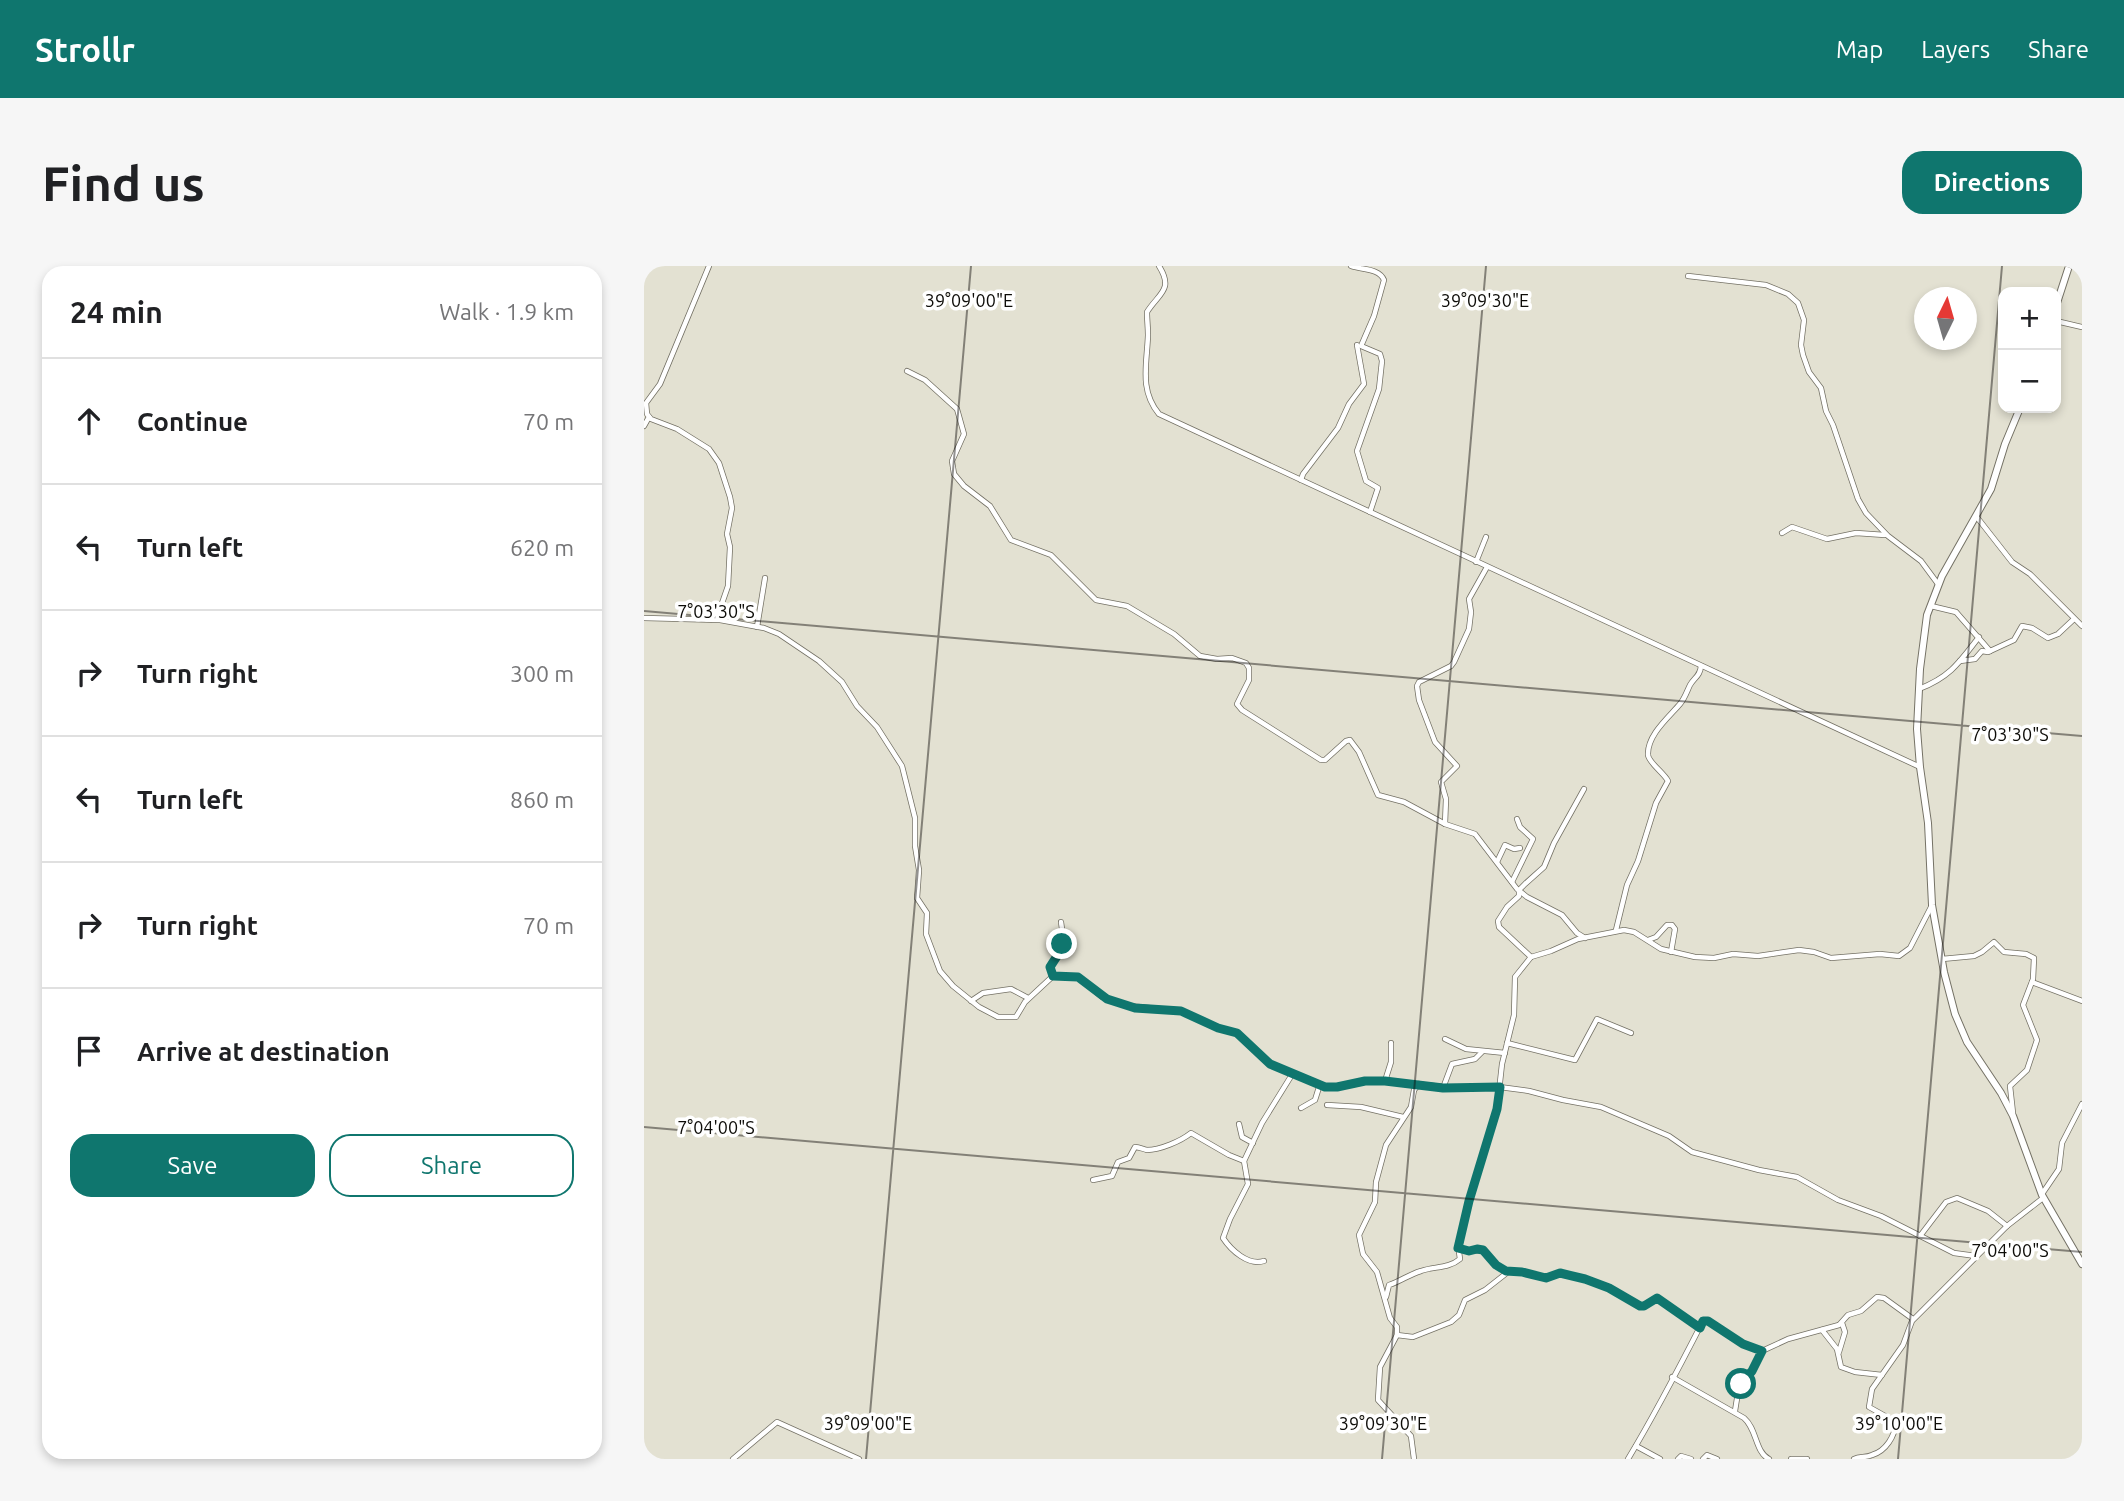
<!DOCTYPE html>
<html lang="en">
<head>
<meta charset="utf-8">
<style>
	body { margin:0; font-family:Ubuntu,sans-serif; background:#f6f6f6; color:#202124 }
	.controls { position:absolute; right:21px; top:21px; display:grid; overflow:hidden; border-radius:14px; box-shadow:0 4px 10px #0003 }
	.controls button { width:63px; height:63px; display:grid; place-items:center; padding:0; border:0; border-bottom:2px solid #e0e0e0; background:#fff; color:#202124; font:35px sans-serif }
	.compass { position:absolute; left:1270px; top:21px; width:63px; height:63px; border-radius:50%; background:#fff; box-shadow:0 4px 10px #0003; rotate:5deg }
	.stop { position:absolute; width:21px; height:21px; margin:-16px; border:5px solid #0f766e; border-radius:50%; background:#fff }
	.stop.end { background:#0f766e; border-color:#fff; box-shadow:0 2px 7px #0008 }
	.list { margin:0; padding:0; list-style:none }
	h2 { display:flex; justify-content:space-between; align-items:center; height:91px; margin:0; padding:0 28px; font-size:30px }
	h2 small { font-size:23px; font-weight:400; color:#757577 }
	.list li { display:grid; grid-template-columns:46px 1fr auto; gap:21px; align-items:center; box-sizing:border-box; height:126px; padding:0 28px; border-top:2px solid #e0e0e0 }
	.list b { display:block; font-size:26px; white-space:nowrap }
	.list em { font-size:23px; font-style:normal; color:#757577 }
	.actions { display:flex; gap:14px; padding:21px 28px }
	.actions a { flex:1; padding:16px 0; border:2px solid #0f766e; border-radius:21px; text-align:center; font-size:24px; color:#0f766e }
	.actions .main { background:#0f766e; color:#fff }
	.icon { flex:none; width:38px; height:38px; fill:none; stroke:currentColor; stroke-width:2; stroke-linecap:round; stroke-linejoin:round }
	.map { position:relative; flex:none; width:1438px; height:1193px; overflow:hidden; border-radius:21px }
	header { display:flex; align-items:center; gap:42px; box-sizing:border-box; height:98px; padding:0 35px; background:#0f766e; color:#fff }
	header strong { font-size:33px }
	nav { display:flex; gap:38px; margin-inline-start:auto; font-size:24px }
	.intro { display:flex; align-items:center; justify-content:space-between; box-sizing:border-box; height:168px; padding:0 42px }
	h1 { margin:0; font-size:49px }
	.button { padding:18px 32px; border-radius:21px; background:#0f766e; color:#fff; font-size:24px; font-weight:700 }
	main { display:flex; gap:42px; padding:0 42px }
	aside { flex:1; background:#fff; border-radius:21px; box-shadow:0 4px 10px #0003 }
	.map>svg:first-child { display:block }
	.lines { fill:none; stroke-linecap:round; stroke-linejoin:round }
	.street-casing { stroke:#747165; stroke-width:6 }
	.secondary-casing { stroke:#747165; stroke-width:8 }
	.street { stroke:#fff; stroke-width:4.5 }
	.secondary { stroke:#fff; stroke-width:6 }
	.route { stroke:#0f766e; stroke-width:9 }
	.ticks { fill:none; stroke:#0d0c08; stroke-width:2; stroke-opacity:0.45 }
	.ticks-label { font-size:18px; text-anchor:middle; fill:#0d0c08; stroke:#fff; stroke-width:7; stroke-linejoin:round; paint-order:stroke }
</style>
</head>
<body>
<header>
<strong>Strollr</strong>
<nav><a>Map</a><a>Layers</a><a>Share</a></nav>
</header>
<div class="intro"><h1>Find us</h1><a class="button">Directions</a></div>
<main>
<aside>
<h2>24 min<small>Walk · 1.9 km</small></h2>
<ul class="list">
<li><svg class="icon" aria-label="ahead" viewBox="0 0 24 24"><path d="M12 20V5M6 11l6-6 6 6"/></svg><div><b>Continue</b></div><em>70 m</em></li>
<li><svg class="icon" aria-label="left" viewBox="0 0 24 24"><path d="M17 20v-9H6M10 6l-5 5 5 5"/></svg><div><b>Turn left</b></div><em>620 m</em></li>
<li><svg class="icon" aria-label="right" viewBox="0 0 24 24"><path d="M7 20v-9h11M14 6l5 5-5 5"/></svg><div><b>Turn right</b></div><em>300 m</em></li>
<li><svg class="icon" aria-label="left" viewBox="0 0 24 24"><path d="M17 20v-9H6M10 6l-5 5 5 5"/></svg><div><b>Turn left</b></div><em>860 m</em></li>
<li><svg class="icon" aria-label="right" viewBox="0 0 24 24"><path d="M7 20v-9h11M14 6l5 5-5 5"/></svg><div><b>Turn right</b></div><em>70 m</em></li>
<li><svg class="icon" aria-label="arrive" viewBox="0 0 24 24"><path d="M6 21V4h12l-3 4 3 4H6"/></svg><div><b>Arrive at destination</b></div></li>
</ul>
<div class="actions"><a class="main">Save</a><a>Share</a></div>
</aside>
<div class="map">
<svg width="1438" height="1193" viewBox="0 0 1438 1193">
	<rect width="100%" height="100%" fill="#e3e1d2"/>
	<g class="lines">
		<defs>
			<g id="street">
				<polyline points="65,0 16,118 2,137 3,148 7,153 33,163 65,183 75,197 86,231 88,242 83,268 86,281 84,320 76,343 67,353"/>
				<path d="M515,0C530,24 515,27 503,46C503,54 504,61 504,69C503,98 495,124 515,148L1276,501"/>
				<path d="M707,0C718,4 735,2 740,14L730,50L717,80L736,88L738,95L735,123L713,185L722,215L734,222L726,246"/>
				<polyline points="1044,10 1122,19 1144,28 1154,37 1160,54 1157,79 1159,89 1165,106 1177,122 1182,145 1189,159 1214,233 1222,247 1244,270 1277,295 1294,318"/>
				<polyline points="1412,55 1438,61"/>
				<polyline points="263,105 281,114 313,143 320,168 308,195 310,208 320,220 346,240 367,274 407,289 452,334 483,340 530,368 556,390 573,393 588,392 602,397 605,402 605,414 593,438 598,444 677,494 681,494 702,475 706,474 715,486 734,529 760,536 801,558 831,568 873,623 883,631 918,649 933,667 941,672"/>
				<polyline points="0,160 5,151"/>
				<polyline points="657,214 659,208 694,162 705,138 720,118 713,79"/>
				<polyline points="1332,250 1368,296 1386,308 1438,360"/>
				<polyline points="1138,267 1148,261 1183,273 1212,267 1241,269"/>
				<polyline points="832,296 842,271"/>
				<polyline points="1287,340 1312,346 1346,385"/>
				<polyline points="0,352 76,354 120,362 135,368 175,395 198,416 213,440 233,461 258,500 271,552 271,580 275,604 273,632 283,647 282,668 296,705 309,720 335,741 354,751 372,751 381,736 409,710 434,711 458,731 486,740 537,745 574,762 593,767 627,798 681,820 693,821 721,815 741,815 811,822 848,820 885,825 919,834 957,841 1025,870 1048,886 1115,904 1153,911 1194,934 1237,950 1310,987 1332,990"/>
				<polyline points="113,361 121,312"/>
				<polyline points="1316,395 1331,393 1338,385 1344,386 1370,374 1378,360 1388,362 1404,372 1414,368 1430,353"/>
				<path d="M1275,423C1306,411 1315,397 1335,371"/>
				<polyline points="801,558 802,533 797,516 813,500 791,476 775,434 773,420 775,416 807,400 810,396 825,363 827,346 825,333 843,301"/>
				<polyline points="853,596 861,579 870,583 876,582"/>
				<polyline points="868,616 889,573 876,561 873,553"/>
				<path d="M972,664L983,619L994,595L1012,537L1024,515C1020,507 1005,497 1004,489C1003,469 1025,451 1036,438C1041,432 1043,425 1046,419C1051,411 1056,410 1057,400"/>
				<polyline points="1004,674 1012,671 1023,659 1028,659 1031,663 1027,686"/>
				<polyline points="887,691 855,661 854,655 863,641 875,630 875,624 881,618 900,601 910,577 940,523"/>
				<polyline points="1298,693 1330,690 1338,686 1350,676 1360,686 1382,688 1390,692 1389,713 1379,739 1393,774 1383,804 1366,820 1369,847"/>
				<path d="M409,710L406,701C416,682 421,679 417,656"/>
				<polyline points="1388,716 1438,735"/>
				<polyline points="327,735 339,727 367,723 384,732"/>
				<polyline points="801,773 822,783 861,787"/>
				<polyline points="863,777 931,794 953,753 987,767"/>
				<polyline points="741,815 747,796 747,777"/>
				<polyline points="799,822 808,798 831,793 838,786"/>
				<polyline points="683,839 717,841 759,851"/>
				<polyline points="657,842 671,834 676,818"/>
				<polyline points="595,858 598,871 609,877"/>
				<path d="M449,914L468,910L474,896L485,892L491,881C495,881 499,883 503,884C516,884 537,875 547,867L585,889L600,895"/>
				<polyline points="1398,928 1415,903 1418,877 1438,838"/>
				<polyline points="1276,970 1302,936 1313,932 1344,945 1363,960"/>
				<polyline points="814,982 824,985 839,984 852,999 862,1005 878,1006 899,1012 916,1008 932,1011 965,1022 998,1040 1013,1032 1056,1062"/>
				<path d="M620,995C604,1000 587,984 579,972L586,953L604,918L600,895L618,857L649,807"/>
				<path d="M742,1031L745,1019C757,1015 766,1008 777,1005C791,1000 804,1003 816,993L814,979L825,935L853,843L858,798L870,749L871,711L887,691L907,685L934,673L980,664L990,666L1017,683L1051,691L1070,692L1089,688L1114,690L1155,684L1170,686L1187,692L1236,688L1255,690L1266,682L1287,641"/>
				<polyline points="1178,1064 1193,1083 1197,1101 1211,1106 1238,1109"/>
				<polyline points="753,1069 769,1071 807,1056 815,1049 821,1034 841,1024 864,1006"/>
				<polyline points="1195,1086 1201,1066 1198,1057"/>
				<path d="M1028,1111L1100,1152C1113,1163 1111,1186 1125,1193"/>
				<polyline points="1091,1145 1095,1120 1108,1105 1118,1085"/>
				<polyline points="992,1180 1016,1193"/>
				<polyline points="89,1193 133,1156 215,1193"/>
				<polyline points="770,1193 767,1170 734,1134 736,1101 753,1069 753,1061 746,1052 733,1006 719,988 715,969 731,936 732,916 742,879 767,841 770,824 775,818"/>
				<path d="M984,1193C1011,1148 1035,1102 1059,1055H1064L1105,1081L1118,1085L1144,1073L1195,1059L1204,1049L1217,1045L1233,1031L1240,1032L1269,1053"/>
				<polyline points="1034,1193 1037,1190 1047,1193"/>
				<polyline points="1059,1193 1063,1189 1073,1193"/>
				<polyline points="1147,1193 1163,1193"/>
				<path d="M1210,1193C1216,1190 1221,1192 1228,1189C1242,1185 1251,1170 1252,1156L1225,1141L1228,1123L1259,1079L1268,1055L1363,960L1399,932"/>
			</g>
			<g id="secondary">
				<polyline points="1412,40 1425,0"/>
				<polyline points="1376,142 1361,178 1347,223 1298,310 1283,349 1276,403 1273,463 1276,501 1284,557 1288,639 1300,706 1311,748 1323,776 1357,827 1369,850 1398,929 1438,998"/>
			</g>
		</defs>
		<use href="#street" class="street-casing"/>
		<use href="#secondary" class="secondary-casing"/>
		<use href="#street" class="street"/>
		<use href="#secondary" class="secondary"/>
	</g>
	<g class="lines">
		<polyline class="route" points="418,678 415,687 406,701 409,710 434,711 463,733 491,742 537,745 574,762 593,767 626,798 681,821 693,821 721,815 741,815 799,822 856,821 853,843 825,935 814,982 825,985 833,983 839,984 852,999 862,1005 878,1006 902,1012 916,1007 941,1013 965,1022 996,1040 1000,1040 1013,1032 1056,1062 1059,1055 1064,1055 1099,1078 1118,1085 1108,1105 1097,1118"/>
	</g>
	<path class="ticks" d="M0,345L1438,470M0,861L1438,986M222,1193L327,0M738,1193L842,0M1254,1193L1358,0"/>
	<g class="ticks-label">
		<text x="325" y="41">39°09'00"E</text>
		<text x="841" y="41">39°09'30"E</text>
		<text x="72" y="352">7°03'30"S</text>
		<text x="1366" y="475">7°03'30"S</text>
		<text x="72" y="868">7°04'00"S</text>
		<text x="1366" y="991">7°04'00"S</text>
		<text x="224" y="1164">39°09'00"E</text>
		<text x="739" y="1164">39°09'30"E</text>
		<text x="1255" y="1164">39°10'00"E</text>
	</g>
</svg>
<div class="controls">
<button>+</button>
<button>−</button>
</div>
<svg class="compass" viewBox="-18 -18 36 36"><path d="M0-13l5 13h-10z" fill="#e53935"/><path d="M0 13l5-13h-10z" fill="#757577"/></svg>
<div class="stop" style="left:1097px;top:1118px"></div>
<div class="stop end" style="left:418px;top:678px"></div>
</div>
</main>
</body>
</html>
